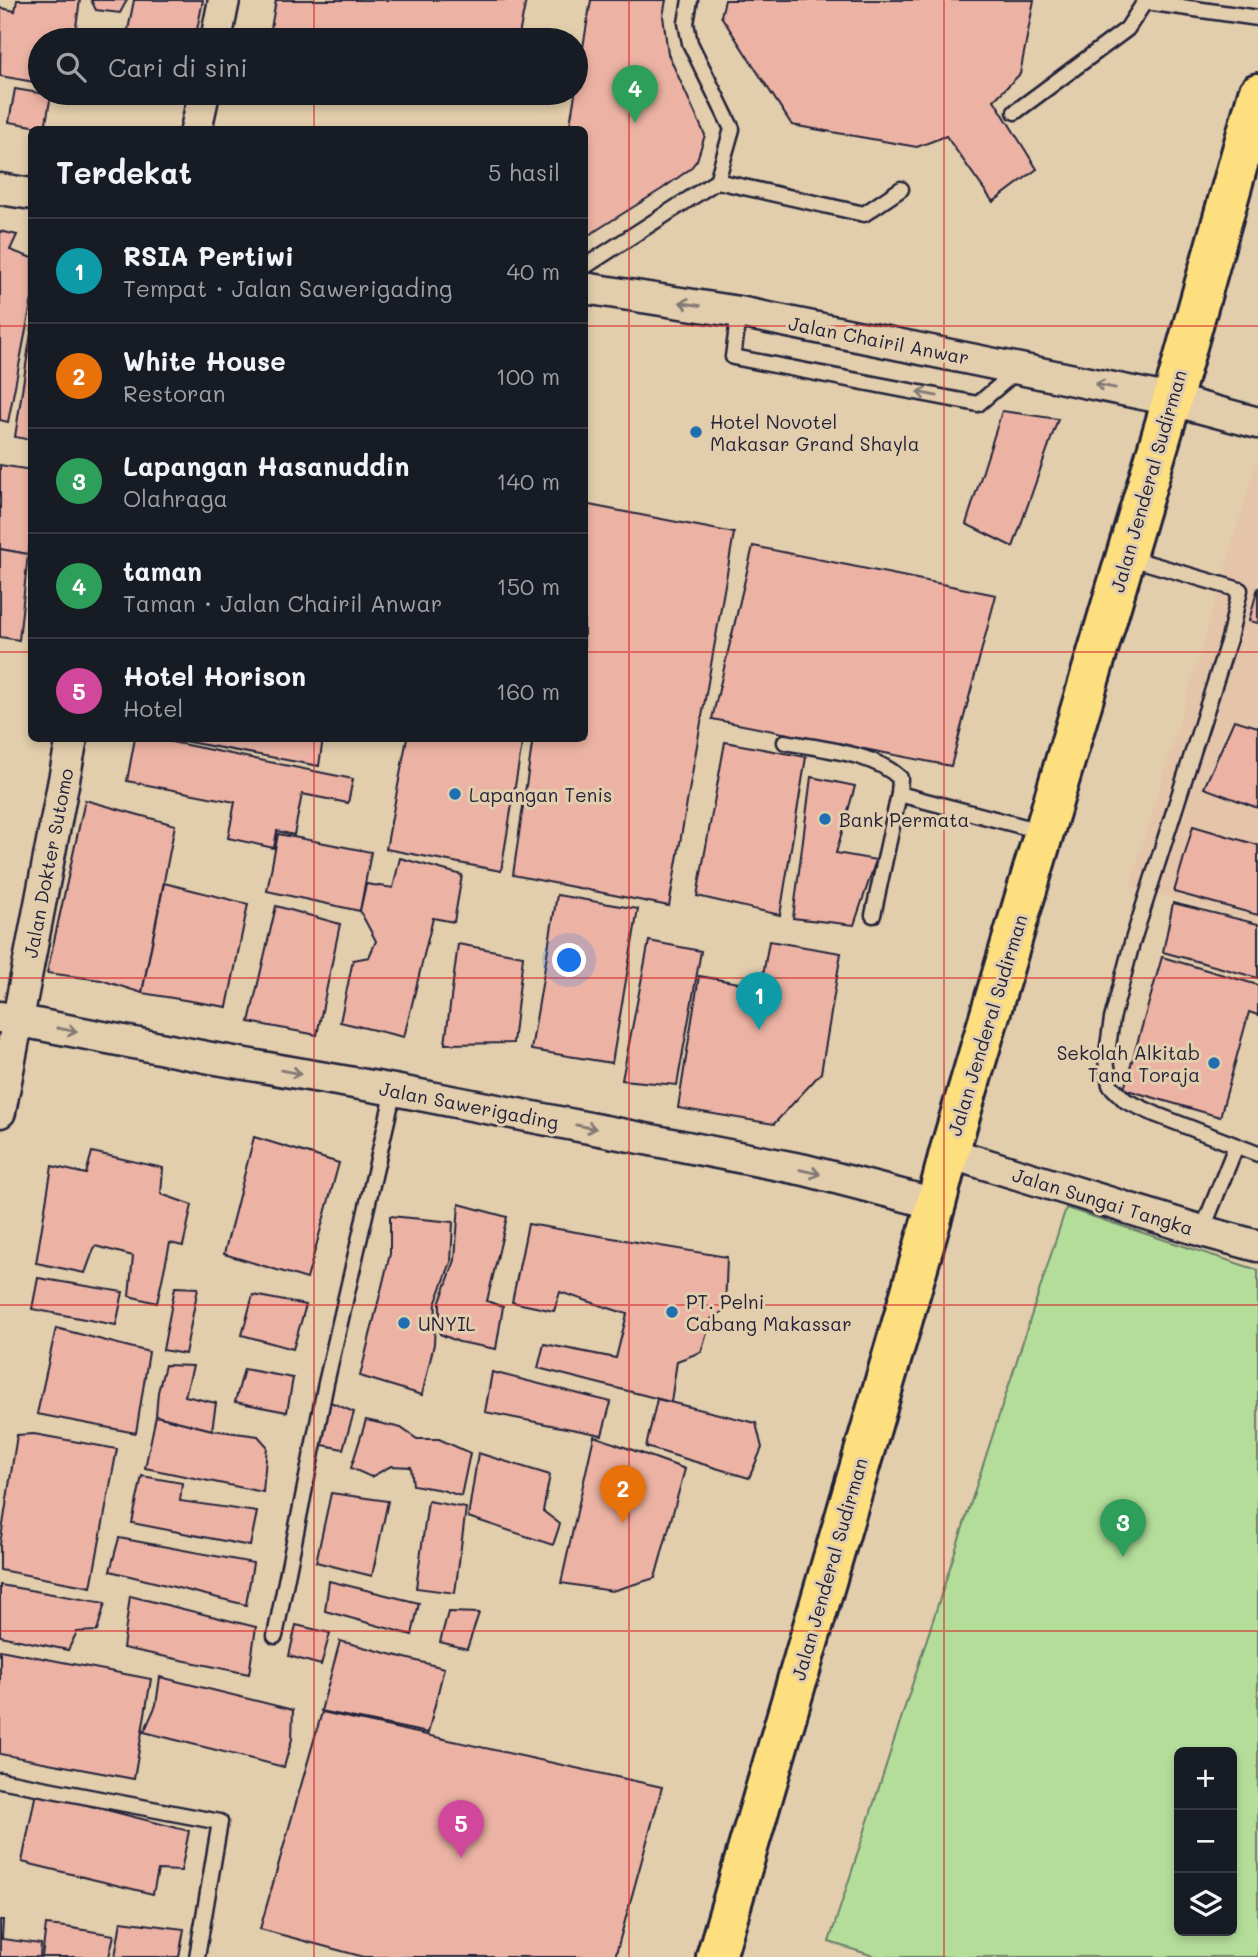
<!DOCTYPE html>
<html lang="id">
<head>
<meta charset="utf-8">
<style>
	body { margin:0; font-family:Mali,sans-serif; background:#20242c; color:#f1f3f6 }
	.controls { position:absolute; right:21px; bottom:21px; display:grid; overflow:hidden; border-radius:10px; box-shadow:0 4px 10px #0003 }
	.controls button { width:63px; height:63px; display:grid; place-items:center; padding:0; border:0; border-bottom:2px solid #363941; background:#171b24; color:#f1f3f6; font:35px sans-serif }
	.you { position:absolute; left:570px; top:961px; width:24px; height:24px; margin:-18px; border:5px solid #fff; border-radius:50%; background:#1a73e8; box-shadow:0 0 0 10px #1a73e833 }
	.badge { display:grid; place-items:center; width:46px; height:46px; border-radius:50%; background:#1f6fb2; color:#fff; font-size:23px; font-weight:700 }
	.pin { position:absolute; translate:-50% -58px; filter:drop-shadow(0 2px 4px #0008) }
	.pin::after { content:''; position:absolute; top:37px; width:24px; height:21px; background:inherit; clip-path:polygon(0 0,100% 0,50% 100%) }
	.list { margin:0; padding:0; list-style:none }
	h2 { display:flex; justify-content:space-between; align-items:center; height:91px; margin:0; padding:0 28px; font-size:30px }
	h2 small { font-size:23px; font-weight:400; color:#9ea1a6 }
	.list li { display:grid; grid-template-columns:46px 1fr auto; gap:21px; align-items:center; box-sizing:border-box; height:105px; padding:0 28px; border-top:2px solid #363941 }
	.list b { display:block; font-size:26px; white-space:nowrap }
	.list p { margin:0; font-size:23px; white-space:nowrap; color:#9ea1a6 }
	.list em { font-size:23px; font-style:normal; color:#9ea1a6 }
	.icon { flex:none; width:38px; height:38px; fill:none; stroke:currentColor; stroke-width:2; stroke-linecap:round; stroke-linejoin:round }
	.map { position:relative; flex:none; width:1258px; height:1957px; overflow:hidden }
	.search { position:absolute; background:#171b24; box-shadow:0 4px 10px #0003; left:28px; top:28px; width:560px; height:77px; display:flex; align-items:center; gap:18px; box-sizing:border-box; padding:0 24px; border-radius:38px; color:#9ea1a6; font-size:26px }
	.panel { position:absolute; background:#171b24; box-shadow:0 4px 10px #0003; left:28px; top:126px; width:560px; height:616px; border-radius:10px }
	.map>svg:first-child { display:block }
	.built { fill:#e5c5aa }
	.green { fill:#b4dd9a; stroke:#6b806a; stroke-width:2; fill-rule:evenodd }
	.building { fill:#ecb3a4; stroke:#22223b; stroke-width:2 }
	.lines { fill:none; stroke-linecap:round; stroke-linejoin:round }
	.service-casing { stroke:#22223b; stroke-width:19 }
	.minor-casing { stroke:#22223b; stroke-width:35 }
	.primary-casing { stroke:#22223b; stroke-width:44 }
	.service { stroke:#e2cdac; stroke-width:14 }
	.minor { stroke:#e2cdac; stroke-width:30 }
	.primary { stroke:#fedf80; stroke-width:38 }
	.oneway { stroke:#827874 }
	.grid { fill:none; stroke:#d62828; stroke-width:2; stroke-opacity:0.55 }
	.poi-dot { fill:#1f6fb2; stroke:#e2cdac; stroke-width:2.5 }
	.labels { text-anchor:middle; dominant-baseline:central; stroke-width:6; stroke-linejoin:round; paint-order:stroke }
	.street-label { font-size:19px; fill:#22223b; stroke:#e2cdac }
	.poi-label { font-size:19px; fill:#22223b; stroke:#e2cdac; text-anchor:start }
</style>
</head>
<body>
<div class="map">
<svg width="1258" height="1957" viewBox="0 0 1258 1957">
	<rect width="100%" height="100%" fill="#e2cdac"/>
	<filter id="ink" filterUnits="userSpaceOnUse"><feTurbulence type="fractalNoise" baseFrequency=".0143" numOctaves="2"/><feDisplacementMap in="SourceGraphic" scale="14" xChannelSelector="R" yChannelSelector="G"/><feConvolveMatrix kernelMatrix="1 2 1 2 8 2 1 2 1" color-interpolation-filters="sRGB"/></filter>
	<g filter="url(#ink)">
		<polygon class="built" points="1258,458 1258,923 1130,886"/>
		<path class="green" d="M1066,1208L1258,1270V1957H877L829,1942ZM1179,1752H1232V1931H1179Z"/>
		<g class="building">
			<polygon points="17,0 80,0 74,40 40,40 40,83 0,76 1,8 15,11"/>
			<polygon points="91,0 127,0 120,13 96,10"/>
			<polygon points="134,0 203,0 195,40 126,40"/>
			<polygon points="276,0 526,0 518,40 449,40 449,39 429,33 427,40 348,40 349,35 330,33 328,40 269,40"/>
			<polygon points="591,0 666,0 663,16 668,54 705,135 697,160 690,169 662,189 584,238 584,130 569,130"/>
			<polygon points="725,0 1034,0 1020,74 994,100 1037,169 993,202 946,136 917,147 792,125 721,16"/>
			<polygon points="15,89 51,95 45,128 9,122"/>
			<polygon points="0,231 17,235 10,250 32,258 32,299 8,422 0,420"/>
			<polygon points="32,326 32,440 15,437"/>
			<polygon points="1002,411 1058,419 1013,547 966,524"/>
			<polygon points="0,465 32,470 32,534 28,554 0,549"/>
			<polygon points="584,504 734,533 669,906 513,875 533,738 584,738"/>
			<polygon points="753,546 996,595 951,766 712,719"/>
			<polygon points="0,549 28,554 19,640 0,637"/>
			<polygon points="1258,587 1258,623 1249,621"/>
			<polygon points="1234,720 1258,727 1258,808 1204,788"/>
			<polygon points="135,738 152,738 353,779 348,803 302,794 294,835 277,831 274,848 228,838 235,802 127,781"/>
			<polygon points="167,738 323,738 319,766"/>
			<polygon points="407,738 523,738 501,871 386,849"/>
			<polygon points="725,742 806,757 780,915 697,896"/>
			<polygon points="811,777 855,786 836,853 876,860 854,925 793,918"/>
			<polygon points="85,800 175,825 142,993 101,980 47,973"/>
			<polygon points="1193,826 1258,845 1258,915 1174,892"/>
			<polygon points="278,834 371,852 360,911 267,891"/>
			<polygon points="400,858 462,875 454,922 433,918 404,1037 340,1022 353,960 369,957 376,941 360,911 366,884 393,888"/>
			<polygon points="164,883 248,904 227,1007 142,993"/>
			<polygon points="557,895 638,909 612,1063 531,1050"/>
			<polygon points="1173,903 1258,924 1258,978 1163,952"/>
			<polygon points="276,906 340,924 317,1035 249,1022"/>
			<polygon points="649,941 701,951 677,1085 622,1080"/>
			<polygon points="769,941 841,953 821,1073 774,1124 678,1108 699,976 761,987"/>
			<polygon points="458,944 523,956 513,1043 445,1044"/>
			<polygon points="1162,957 1258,985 1258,1015 1249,1012 1220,1117 1124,1089"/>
			<polygon points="254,1137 339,1163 307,1279 224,1254"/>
			<polygon points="92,1152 163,1168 161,1194 192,1205 183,1246 170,1243 157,1303 129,1296 133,1256 95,1246 85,1273 36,1263 52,1166 86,1174"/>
			<polygon points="459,1204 507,1217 487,1301 503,1307 496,1349 459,1342 440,1334 440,1302 455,1260"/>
			<polygon points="390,1216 453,1222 451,1262 436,1302 434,1344 422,1395 360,1376 390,1254"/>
			<polygon points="528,1224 727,1257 725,1310 711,1319 701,1352 677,1361 671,1402 538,1368 544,1344 616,1358 627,1314 560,1292 554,1311 512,1302"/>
			<polygon points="38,1278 123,1292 116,1325 32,1309"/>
			<polygon points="175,1287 198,1288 185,1354 163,1350"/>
			<polygon points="253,1295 306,1305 293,1349 242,1335"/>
			<polygon points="56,1328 149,1352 136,1433 37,1414"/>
			<polygon points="165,1365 193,1366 185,1396 216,1403 212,1430 156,1416 158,1392"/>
			<polygon points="244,1369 293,1378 287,1412 235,1402"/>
			<polygon points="492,1372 611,1402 602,1435 485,1412"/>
			<polygon points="657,1399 756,1423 762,1448 749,1478 646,1447"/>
			<polygon points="328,1401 354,1412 343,1449 318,1444"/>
			<polygon points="156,1416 212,1430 258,1436 267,1446 263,1492 145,1468"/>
			<polygon points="366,1420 401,1428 417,1439 439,1439 470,1453 461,1496 442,1490 413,1485 411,1467 391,1466 371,1477 351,1468"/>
			<polygon points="34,1434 117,1449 91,1587 0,1570 0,1544 17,1435"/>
			<polygon points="594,1436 685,1469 655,1578 612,1591 561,1583"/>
			<polygon points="478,1453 550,1475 543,1511 560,1524 553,1545 468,1517"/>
			<polygon points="142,1476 182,1483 180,1501 257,1512 250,1546 132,1523"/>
			<polygon points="331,1493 388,1501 372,1576 316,1562"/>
			<polygon points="428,1501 466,1508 455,1593 416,1588"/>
			<polygon points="119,1538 253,1563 246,1605 110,1571"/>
			<polygon points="329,1581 419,1603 412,1635 325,1611"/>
			<polygon points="0,1585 105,1603 97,1631 77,1632 68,1650 0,1636"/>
			<polygon points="130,1596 256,1627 249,1674 123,1648"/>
			<polygon points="448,1612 479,1613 467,1649 440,1642"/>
			<polygon points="296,1625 330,1633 321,1665 289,1656"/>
			<polygon points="340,1641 444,1668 428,1733 321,1711"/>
			<polygon points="0,1650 151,1679 134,1779 0,1754"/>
			<polygon points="160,1677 293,1710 292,1739 284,1767 144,1732 156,1705"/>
			<polygon points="322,1712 662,1787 615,1957 364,1957 260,1929"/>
			<polygon points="36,1792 189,1831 181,1871 158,1870 153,1894 22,1862"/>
			<polygon points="0,1920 3,1920 2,1939 41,1944 40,1957 0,1957"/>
			<polygon points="121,1921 184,1929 179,1957 115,1957"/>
			<polygon points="46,1925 66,1927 114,1935 109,1957 42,1957"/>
		</g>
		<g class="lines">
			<defs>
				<g id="service">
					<polyline points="690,0 686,23 690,43 732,129 717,181"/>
					<polyline points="1146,2 1258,18"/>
					<polyline points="1015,112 1127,29 1146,0"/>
					<polyline points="584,267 717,181 864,214 901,189"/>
					<polyline points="739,312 733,357 978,404 1019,369"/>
					<polyline points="1127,557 1240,590 1229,639 1132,943 1112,1019 1106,1060 1110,1085 1126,1101 1157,1115 1258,1154"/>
					<path d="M785,742C821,749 872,752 900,778L899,794"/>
					<polyline points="873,915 899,794 1044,832"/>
					<polyline points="1202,1231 1236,1146"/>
					<polyline points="275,1636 326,1383 394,1090"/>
					<polyline points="0,1780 220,1822 197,1957"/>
				</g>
				<g id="minor">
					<polyline points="216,40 224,0"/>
					<polyline points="196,130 204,93"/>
					<polyline points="0,189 32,194"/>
					<polyline points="584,288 739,312 1172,400 1258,423"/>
					<polyline points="0,1017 211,1058 394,1090 805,1170 936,1204"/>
					<polyline points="0,1112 72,738"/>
					<polyline points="949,1153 1202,1231 1258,1246"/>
				</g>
				<polyline id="primary" points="716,1957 901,1326 936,1204 949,1153 1172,400 1258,93"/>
			</defs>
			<use href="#service" class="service-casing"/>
			<use href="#minor" class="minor-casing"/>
			<use href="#primary" class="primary-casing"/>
			<use href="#service" class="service"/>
			<use href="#minor" class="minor"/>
			<use href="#primary" class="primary"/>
		</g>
		<defs><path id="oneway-shaft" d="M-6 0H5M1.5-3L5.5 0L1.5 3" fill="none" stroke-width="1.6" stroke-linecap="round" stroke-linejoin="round" transform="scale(1.75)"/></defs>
		<g class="oneway">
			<use href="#oneway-shaft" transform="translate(690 304) rotate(-171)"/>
			<use href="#oneway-shaft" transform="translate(1105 386) rotate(-169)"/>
			<use href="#oneway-shaft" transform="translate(927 394) rotate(-169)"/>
			<use href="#oneway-shaft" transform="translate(67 1030) rotate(11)"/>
			<use href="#oneway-shaft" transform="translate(291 1072) rotate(10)"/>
			<use href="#oneway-shaft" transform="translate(586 1127) rotate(11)"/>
			<use href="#oneway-shaft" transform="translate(810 1172) rotate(13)"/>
		</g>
	</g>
	<path class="grid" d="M314,0V40M629,0V1957M944,0V1957M314,93V130M0,326H32M584,326H1258M0,652H32M584,652H1258M314,738V1957M0,978H1258M0,1305H1258M0,1631H1258"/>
	<g class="poi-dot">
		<circle cx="696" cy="432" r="7"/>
		<circle cx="455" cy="794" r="7"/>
		<circle cx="825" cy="819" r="7"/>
		<circle cx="1214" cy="1063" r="7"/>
		<circle cx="672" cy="1312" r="7"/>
		<circle cx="404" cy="1323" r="7"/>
	</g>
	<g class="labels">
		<g class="street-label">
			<text transform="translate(879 340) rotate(11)">Jalan Chairil Anwar</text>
			<text transform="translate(1148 481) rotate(-74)">Jalan Jenderal Sudirman</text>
			<text transform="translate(48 863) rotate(-79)">Jalan Dokter Sutomo</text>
			<text transform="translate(987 1025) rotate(-73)">Jalan Jenderal Sudirman</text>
			<text transform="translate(469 1105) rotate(11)">Jalan Sawerigading</text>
			<text transform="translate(1103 1201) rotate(17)">Jalan Sungai Tangka</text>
			<text transform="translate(829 1569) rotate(-74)">Jalan Jenderal Sudirman</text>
		</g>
		<g class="poi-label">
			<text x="710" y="421">Hotel Novotel<tspan x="710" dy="22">Makasar Grand Shayla</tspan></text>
			<text x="469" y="794">Lapangan Tenis</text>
			<text x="839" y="819">Bank Permata</text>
			<text x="1200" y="1052" text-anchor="end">Sekolah Alkitab<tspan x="1200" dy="22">Tana Toraja</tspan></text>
			<text x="686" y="1301">PT. Pelni<tspan x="686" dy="22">Cabang Makassar</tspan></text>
			<text x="418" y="1323">UNYIL</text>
		</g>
	</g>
</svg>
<div class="controls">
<button>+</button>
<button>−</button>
<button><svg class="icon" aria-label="layers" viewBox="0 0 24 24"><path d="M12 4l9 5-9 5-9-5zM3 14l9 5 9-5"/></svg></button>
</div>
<div class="you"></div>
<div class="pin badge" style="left:759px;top:1030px;background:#0f9aa8">1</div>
<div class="pin badge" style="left:623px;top:1523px;background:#e8710a">2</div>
<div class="pin badge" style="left:1123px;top:1557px;background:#2e9e5b">3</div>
<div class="pin badge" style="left:635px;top:123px;background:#2e9e5b">4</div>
<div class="pin badge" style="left:461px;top:1858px;background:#d1479c">5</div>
<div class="search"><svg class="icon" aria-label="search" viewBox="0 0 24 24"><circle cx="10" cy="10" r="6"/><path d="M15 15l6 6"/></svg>Cari di sini</div>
<section class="panel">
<h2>Terdekat<small>5 hasil</small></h2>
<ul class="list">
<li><span class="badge" style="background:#0f9aa8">1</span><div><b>RSIA Pertiwi</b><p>Tempat · Jalan Sawerigading</p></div><em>40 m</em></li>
<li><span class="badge" style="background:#e8710a">2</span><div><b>White House</b><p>Restoran</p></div><em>100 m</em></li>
<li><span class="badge" style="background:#2e9e5b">3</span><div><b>Lapangan Hasanuddin</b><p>Olahraga</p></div><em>140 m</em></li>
<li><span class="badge" style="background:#2e9e5b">4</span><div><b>taman</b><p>Taman · Jalan Chairil Anwar</p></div><em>150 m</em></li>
<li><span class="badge" style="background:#d1479c">5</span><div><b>Hotel Horison</b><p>Hotel</p></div><em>160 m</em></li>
</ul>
</section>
</div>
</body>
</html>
